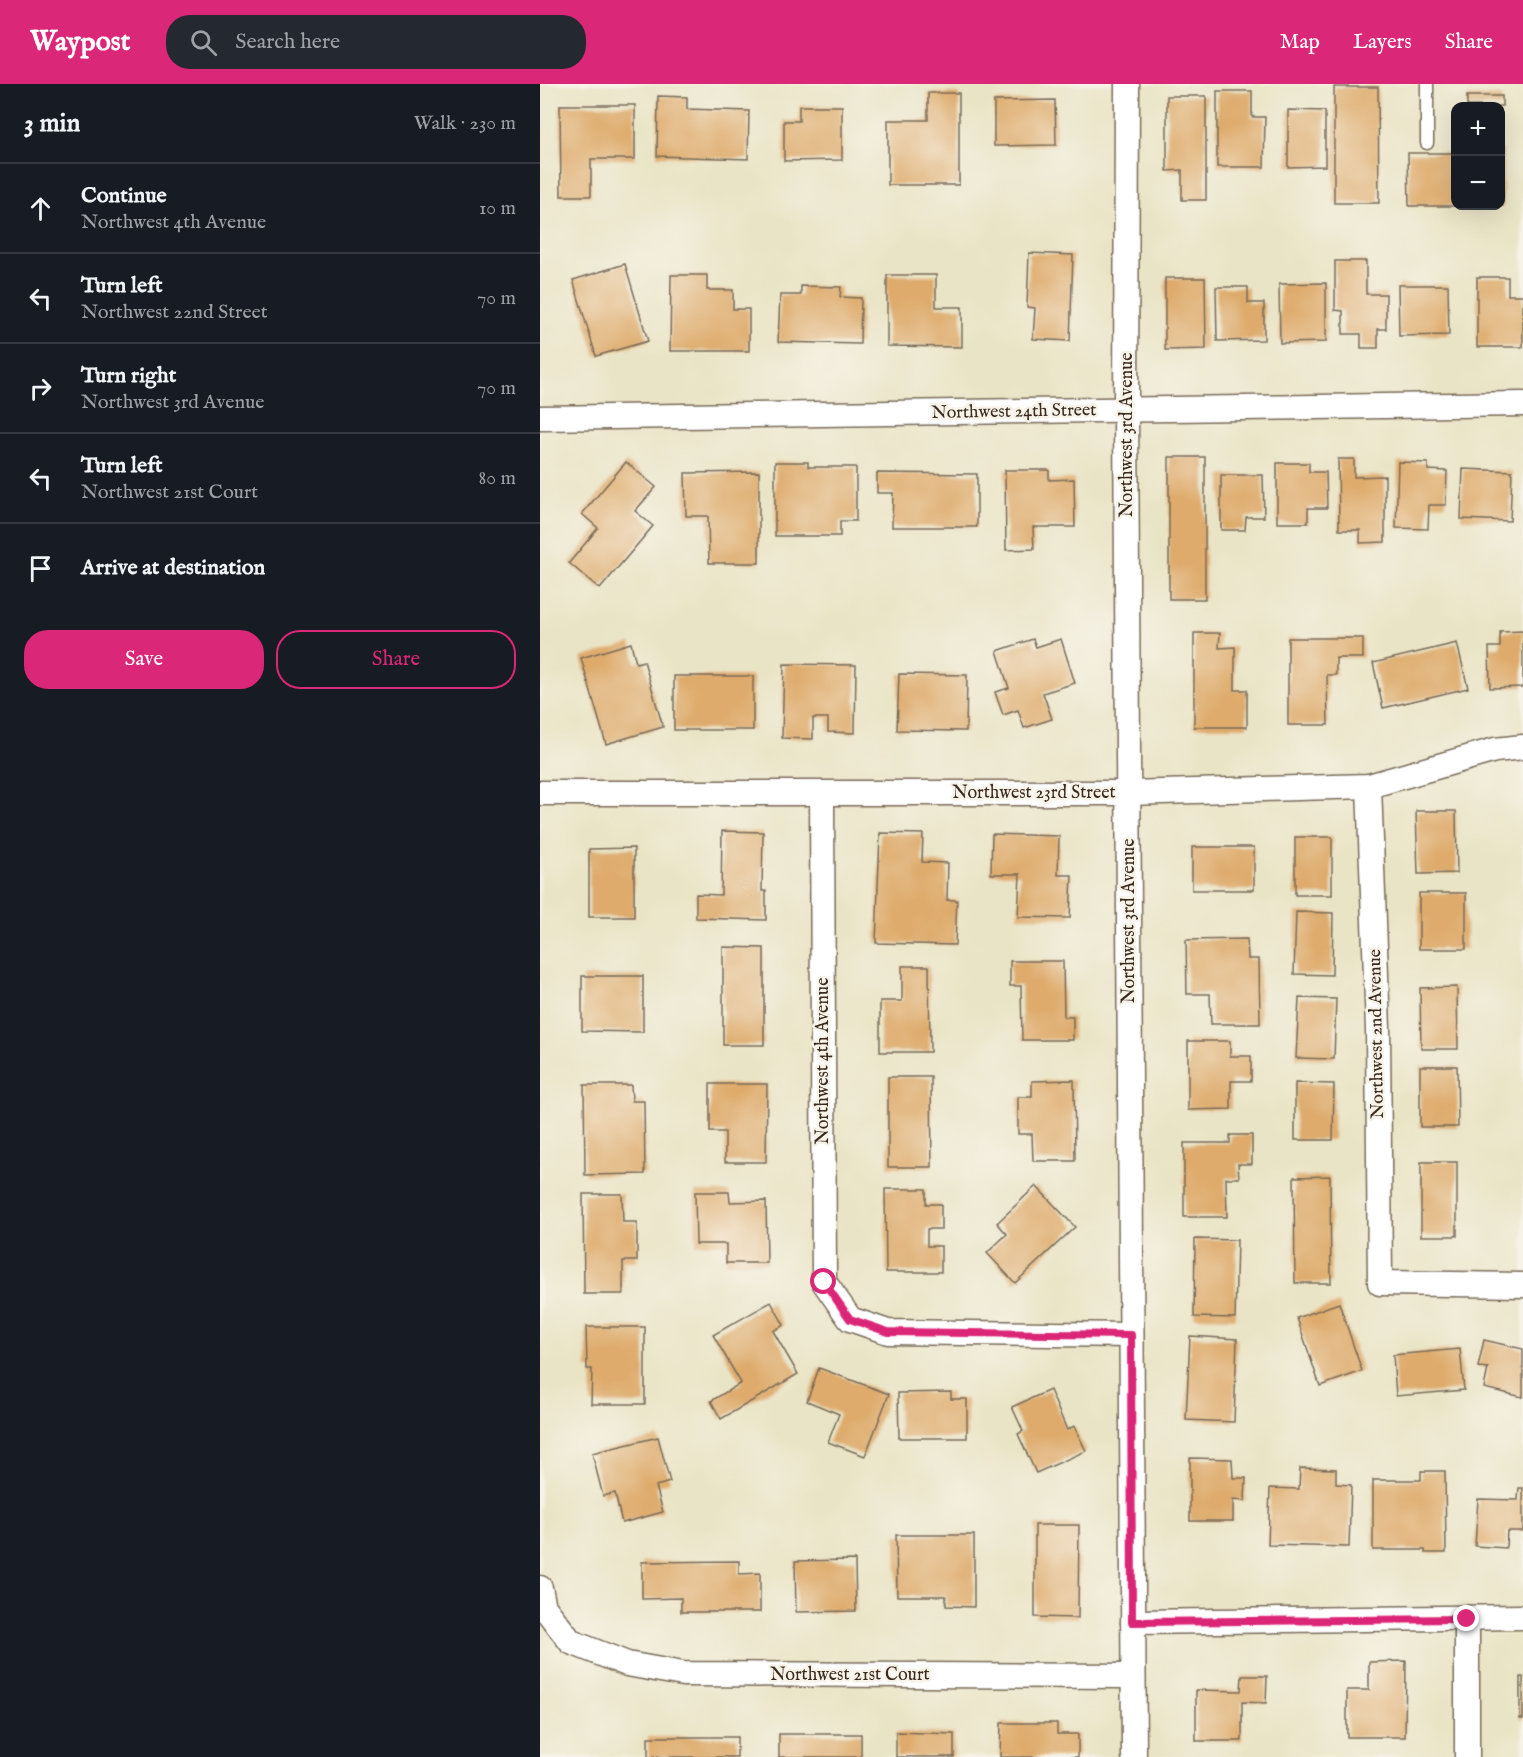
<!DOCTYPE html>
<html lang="en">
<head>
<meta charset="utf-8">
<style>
	body { margin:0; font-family:"IM FELL English",serif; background:#242831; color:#f1f3f6 }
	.controls { position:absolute; right:18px; top:18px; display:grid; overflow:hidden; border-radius:12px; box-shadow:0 6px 24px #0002 }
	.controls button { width:54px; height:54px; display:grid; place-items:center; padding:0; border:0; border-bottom:2px solid #363941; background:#171b24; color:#f1f3f6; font:30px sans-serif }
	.stop { position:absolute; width:18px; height:18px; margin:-14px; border:4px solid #db2777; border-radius:50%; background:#fff }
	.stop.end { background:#db2777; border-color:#fff; box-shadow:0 2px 6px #0008 }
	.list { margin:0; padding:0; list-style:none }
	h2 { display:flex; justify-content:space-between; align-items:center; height:78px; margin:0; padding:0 24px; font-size:26px }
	h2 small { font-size:20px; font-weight:400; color:#9ea1a6 }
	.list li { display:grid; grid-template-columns:39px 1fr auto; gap:18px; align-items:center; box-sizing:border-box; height:90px; padding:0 24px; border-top:2px solid #363941 }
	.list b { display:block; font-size:22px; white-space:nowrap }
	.list p { margin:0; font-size:20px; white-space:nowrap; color:#9ea1a6 }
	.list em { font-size:20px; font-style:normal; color:#9ea1a6 }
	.actions { display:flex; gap:12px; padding:18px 24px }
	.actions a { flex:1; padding:14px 0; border:2px solid #db2777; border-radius:24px; text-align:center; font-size:21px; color:#db2777 }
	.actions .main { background:#db2777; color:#fff }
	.icon { flex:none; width:33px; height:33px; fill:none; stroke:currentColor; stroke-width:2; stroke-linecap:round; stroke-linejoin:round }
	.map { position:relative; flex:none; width:983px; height:1673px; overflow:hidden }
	header { display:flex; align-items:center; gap:36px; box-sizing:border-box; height:84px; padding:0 30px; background:#db2777; color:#fff }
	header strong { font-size:28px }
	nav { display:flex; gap:33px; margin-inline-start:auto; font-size:21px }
	.search { width:420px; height:54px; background:#242831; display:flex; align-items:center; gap:15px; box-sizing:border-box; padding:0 21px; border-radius:24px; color:#9ea1a6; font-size:22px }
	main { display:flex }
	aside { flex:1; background:#171b24 }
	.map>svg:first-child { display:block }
	.building { fill:#deab6c }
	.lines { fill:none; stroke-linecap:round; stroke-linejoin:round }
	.service-casing { stroke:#786b59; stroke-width:15 }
	.minor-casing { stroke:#786b59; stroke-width:27 }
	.service { stroke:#fff; stroke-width:12 }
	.minor { stroke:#fff; stroke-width:24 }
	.route { stroke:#db2777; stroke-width:8 }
	.labels { text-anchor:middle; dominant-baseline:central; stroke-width:5; stroke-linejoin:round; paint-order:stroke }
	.street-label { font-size:18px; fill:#3b2a1e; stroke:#f7f3e8 }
</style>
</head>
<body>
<header>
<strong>Waypost</strong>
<div class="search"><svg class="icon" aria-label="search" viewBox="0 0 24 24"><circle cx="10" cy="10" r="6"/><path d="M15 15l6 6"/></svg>Search here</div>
<nav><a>Map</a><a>Layers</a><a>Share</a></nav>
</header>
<main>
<aside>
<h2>3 min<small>Walk · 230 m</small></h2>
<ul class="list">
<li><svg class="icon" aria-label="ahead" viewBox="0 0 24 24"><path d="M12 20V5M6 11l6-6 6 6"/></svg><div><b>Continue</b><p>Northwest 4th Avenue</p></div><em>10 m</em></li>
<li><svg class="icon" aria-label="left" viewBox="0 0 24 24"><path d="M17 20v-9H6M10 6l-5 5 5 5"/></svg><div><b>Turn left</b><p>Northwest 22nd Street</p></div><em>70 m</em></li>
<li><svg class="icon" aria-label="right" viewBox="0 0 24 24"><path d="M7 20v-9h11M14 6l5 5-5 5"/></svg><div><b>Turn right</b><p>Northwest 3rd Avenue</p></div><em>70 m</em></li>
<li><svg class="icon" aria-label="left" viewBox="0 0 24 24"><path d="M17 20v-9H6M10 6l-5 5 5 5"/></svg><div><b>Turn left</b><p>Northwest 21st Court</p></div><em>80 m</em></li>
<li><svg class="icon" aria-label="arrive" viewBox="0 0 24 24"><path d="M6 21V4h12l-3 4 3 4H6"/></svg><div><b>Arrive at destination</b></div></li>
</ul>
<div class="actions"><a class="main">Save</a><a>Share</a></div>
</aside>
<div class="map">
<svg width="983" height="1673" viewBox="0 0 983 1673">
	<rect width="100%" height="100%" fill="#f7f3e8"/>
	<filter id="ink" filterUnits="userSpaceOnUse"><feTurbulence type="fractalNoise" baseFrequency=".0167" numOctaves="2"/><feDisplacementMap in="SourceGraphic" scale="12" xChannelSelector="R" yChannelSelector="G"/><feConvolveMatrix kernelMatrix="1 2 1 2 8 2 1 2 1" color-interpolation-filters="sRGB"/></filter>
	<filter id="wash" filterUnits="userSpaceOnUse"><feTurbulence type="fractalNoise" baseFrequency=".008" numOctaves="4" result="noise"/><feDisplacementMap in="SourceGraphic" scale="24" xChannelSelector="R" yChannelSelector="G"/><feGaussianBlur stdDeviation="1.35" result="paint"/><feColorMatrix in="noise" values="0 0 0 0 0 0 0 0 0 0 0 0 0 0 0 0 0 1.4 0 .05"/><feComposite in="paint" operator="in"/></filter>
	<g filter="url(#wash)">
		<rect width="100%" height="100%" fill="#eae4c6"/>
		<g id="blocks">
			<g class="building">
				<polygon points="794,3 838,3 839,119 794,119"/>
				<polygon points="677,7 712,7 712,33 725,33 724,83 677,83"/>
				<polygon points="388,9 419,9 419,101 348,101 348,36 388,36"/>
				<polygon points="118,12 147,13 147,25 209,27 208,75 117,72"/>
				<polygon points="627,12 666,12 666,116 642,116 642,86 627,87"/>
				<rect x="927" y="12" width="35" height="10"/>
				<polygon points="515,16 516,61 454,62 454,17"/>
				<polygon points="20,21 95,21 95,75 51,75 51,112 21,112"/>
				<polygon points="259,22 302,22 302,76 244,77 244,37 259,37"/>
				<polygon points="748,26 785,27 785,82 748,83"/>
				<rect x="960" y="65" width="3" height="57"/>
				<polygon points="868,69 916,69 916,122 869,122"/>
				<polygon points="489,169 533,171 530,257 493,255 495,224 487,223"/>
				<polygon points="795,177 826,177 826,210 846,210 846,245 838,245 838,264 821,264 821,250 803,250 803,227 795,226"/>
				<polygon points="85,180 108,257 56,272 33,196"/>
				<polygon points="131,191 167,191 167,206 193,206 193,225 209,225 209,267 130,267"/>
				<polygon points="347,191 396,191 396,223 422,223 422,263 347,262"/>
				<polygon points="937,193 968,193 968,211 983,211 983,263 937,263"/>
				<polygon points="625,194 665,194 666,265 625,266"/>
				<polygon points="786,199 786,258 740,259 739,200"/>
				<polygon points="858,201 908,201 909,251 859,252"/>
				<polygon points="261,202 301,203 300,213 321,214 320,260 238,258 240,211 261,211"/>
				<polygon points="676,203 708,203 708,219 724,219 724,256 677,257"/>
				<rect x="629" y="373" width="36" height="142"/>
				<polygon points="798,375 814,375 814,393 845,392 845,458 820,459 820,446 799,446"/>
				<polygon points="86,378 116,403 95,427 113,442 60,505 29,479 58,444 42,430"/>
				<polygon points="235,378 268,378 268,383 316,383 316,437 300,437 300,452 235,452"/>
				<polygon points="858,378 888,379 888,386 907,387 906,421 889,421 888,445 856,444"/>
				<polygon points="737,379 769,379 769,388 786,388 787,424 768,424 768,439 737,439"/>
				<polygon points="923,385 972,387 970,437 921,435"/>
				<polygon points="465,386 509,386 509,396 534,395 535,443 493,443 494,465 466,466"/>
				<polygon points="219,388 219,479 169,479 168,432 146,432 145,389"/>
				<polygon points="337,389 437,390 437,443 352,443 353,409 337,409"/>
				<polygon points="681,391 723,391 724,433 706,433 705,446 681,446"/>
				<polygon points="983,547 983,603 950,604 949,563 960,563 960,548"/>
				<polygon points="654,549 680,549 679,564 695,563 695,606 707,606 707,643 654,643"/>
				<polygon points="748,554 823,554 823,574 796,574 796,591 787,591 788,641 748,641"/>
				<polygon points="493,555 496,563 521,555 535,599 503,609 512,635 484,644 478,626 463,631 455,608 469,604 457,567"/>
				<polygon points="91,559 96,579 104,577 123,643 66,660 41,574"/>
				<polygon points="917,559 928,604 843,624 833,579"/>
				<polygon points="244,580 316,581 315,649 288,648 288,634 273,634 273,655 242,654"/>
				<polygon points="359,590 427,591 426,647 357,646"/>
				<rect x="134" y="592" width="79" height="54"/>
				<polygon points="876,727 916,727 917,789 878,790"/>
				<polygon points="182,747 223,748 222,807 226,807 226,836 156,834 156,810 181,811"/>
				<polygon points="340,749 383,750 382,778 408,779 407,816 417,816 415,861 336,859"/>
				<polygon points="452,750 519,752 518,791 532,791 530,834 478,833 480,790 451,790"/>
				<rect x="755" y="753" width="37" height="58"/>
				<rect x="652" y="763" width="62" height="43"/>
				<polygon points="94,764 94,833 49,833 49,765"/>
				<rect x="879" y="809" width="47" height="56"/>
				<polygon points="756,828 793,829 792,891 754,890"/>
				<polygon points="707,855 708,875 719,875 720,940 671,940 670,910 647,910 646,856"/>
				<polygon points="183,863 224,864 224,961 183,961"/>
				<polygon points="470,877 523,877 524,933 533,933 533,956 482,956 481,902 470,902"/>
				<polygon points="362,882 389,882 390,968 340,968 340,917 362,917"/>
				<polygon points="42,892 103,892 103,948 42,947"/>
				<polygon points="917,903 918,965 881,965 880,904"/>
				<polygon points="759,914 796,915 794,975 756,974"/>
				<polygon points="648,957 690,957 690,972 711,972 711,997 691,997 691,1025 648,1026"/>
				<polygon points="880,982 917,982 918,1043 880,1043"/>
				<polygon points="348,993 391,993 392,1083 348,1083"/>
				<polygon points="534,996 535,1077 493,1077 492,1050 478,1050 478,1013 492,1013 492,997"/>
				<polygon points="755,999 794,1000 793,1056 755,1056"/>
				<polygon points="170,1000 227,1000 226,1078 185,1078 185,1048 170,1048"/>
				<polygon points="44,1001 91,1001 92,1017 104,1017 105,1090 45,1091"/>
				<polygon points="690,1051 712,1051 712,1080 698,1080 699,1094 686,1094 687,1133 644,1133 644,1059 690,1059"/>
				<rect x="881" y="1078" width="36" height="74"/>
				<polygon points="790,1092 791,1199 755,1199 754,1093"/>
				<polygon points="496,1102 535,1143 475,1199 447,1169 467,1150 457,1139"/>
				<polygon points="345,1105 386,1105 386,1120 401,1120 401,1145 387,1145 387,1162 401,1162 401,1188 346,1188"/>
				<polygon points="155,1108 189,1108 190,1118 226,1117 227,1179 186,1179 186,1160 156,1160"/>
				<polygon points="43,1110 82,1110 83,1138 97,1138 97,1177 83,1177 83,1210 44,1210"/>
				<polygon points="655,1155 697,1156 695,1234 654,1233"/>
				<polygon points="231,1218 244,1241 233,1247 258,1290 181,1335 171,1317 201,1299 173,1251"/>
				<polygon points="799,1219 822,1287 780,1302 757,1234"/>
				<polygon points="46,1243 105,1243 105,1320 51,1320 52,1285 47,1285"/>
				<polygon points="650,1252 697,1255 694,1338 646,1336"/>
				<polygon points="944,1256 983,1265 983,1313 944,1304 948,1284 938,1283"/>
				<polygon points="920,1265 924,1306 856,1312 853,1271"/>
				<polygon points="279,1284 349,1310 325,1372 288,1358 299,1330 267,1317"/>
				<polygon points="510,1306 527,1346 534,1342 546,1367 496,1389 478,1350 483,1347 472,1323"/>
				<polygon points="411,1308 411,1315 427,1315 427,1354 359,1354 358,1309"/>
				<polygon points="118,1353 130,1398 116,1402 123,1428 82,1439 75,1409 63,1412 52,1369"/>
				<polygon points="650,1374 692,1375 693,1394 706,1394 705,1417 693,1416 693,1437 650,1437"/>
				<polygon points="760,1384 796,1385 796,1400 811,1401 809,1463 728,1461 730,1404 759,1405"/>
				<polygon points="881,1387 905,1387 906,1469 885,1469 885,1466 833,1466 833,1396 881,1396"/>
				<polygon points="979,1404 983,1404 983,1447 967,1447 966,1464 935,1462 938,1415 978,1416"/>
				<polygon points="495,1441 539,1441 538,1534 495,1533"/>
				<polygon points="356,1451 434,1451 434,1523 406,1522 406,1512 357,1512"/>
				<polygon points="315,1476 316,1527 256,1528 255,1477"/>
				<polygon points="199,1477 199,1490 220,1489 220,1528 141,1528 141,1514 102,1515 102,1478"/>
				<polygon points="866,1577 865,1653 807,1653 807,1606 829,1606 829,1578"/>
				<polygon points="702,1592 727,1592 726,1619 702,1618 702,1657 656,1657 656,1606 701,1607"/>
				<rect x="980" y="1593" width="3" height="42"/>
				<polygon points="461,1639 517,1639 517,1650 538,1650 538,1673 460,1673"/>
				<polygon points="356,1648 414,1650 414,1673 356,1673"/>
				<rect x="239" y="1650" width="82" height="23"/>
				<rect x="108" y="1653" width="89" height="20"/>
			</g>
		</g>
	</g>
	<g filter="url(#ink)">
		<use href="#blocks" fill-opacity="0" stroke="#786b59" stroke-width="1.5"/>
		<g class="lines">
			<defs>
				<polyline id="service" points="887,59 887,0"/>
				<g id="minor">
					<polyline points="587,0 586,327 594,1673"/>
					<polyline points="0,334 983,320"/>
					<polyline points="829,702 838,945 840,1199 983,1201"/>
					<polyline points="0,709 588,709 829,702 955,666 983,663"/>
					<polyline points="282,710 284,1198 310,1235 348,1248 591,1251"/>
					<polyline points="0,1504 4,1523 31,1558 87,1580 143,1590 593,1592"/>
					<polyline points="593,1538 983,1533"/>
					<polyline points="927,1673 927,1535"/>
				</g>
			</defs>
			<use href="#service" class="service-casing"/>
			<use href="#minor" class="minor-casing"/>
			<use href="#service" class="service"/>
			<use href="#minor" class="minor"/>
		</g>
	</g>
	<g class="lines" filter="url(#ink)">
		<polyline class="route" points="284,1198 310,1235 348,1248 591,1251 592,1538 927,1535"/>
	</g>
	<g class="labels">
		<g class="street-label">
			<text transform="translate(474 328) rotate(-1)">Northwest 24th Street</text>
			<text transform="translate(587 351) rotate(-90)">Northwest 3rd Avenue</text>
			<text x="494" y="709">Northwest 23rd Street</text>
			<text transform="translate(589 837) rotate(-90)">Northwest 3rd Avenue</text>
			<text transform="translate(837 950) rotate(-91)">Northwest 2nd Avenue</text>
			<text transform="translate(283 977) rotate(-90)">Northwest 4th Avenue</text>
			<text x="310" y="1591">Northwest 21st Court</text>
		</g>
	</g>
</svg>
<div class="controls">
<button>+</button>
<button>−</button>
</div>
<div class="stop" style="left:284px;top:1198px"></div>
<div class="stop end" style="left:927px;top:1535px"></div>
</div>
</main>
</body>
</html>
